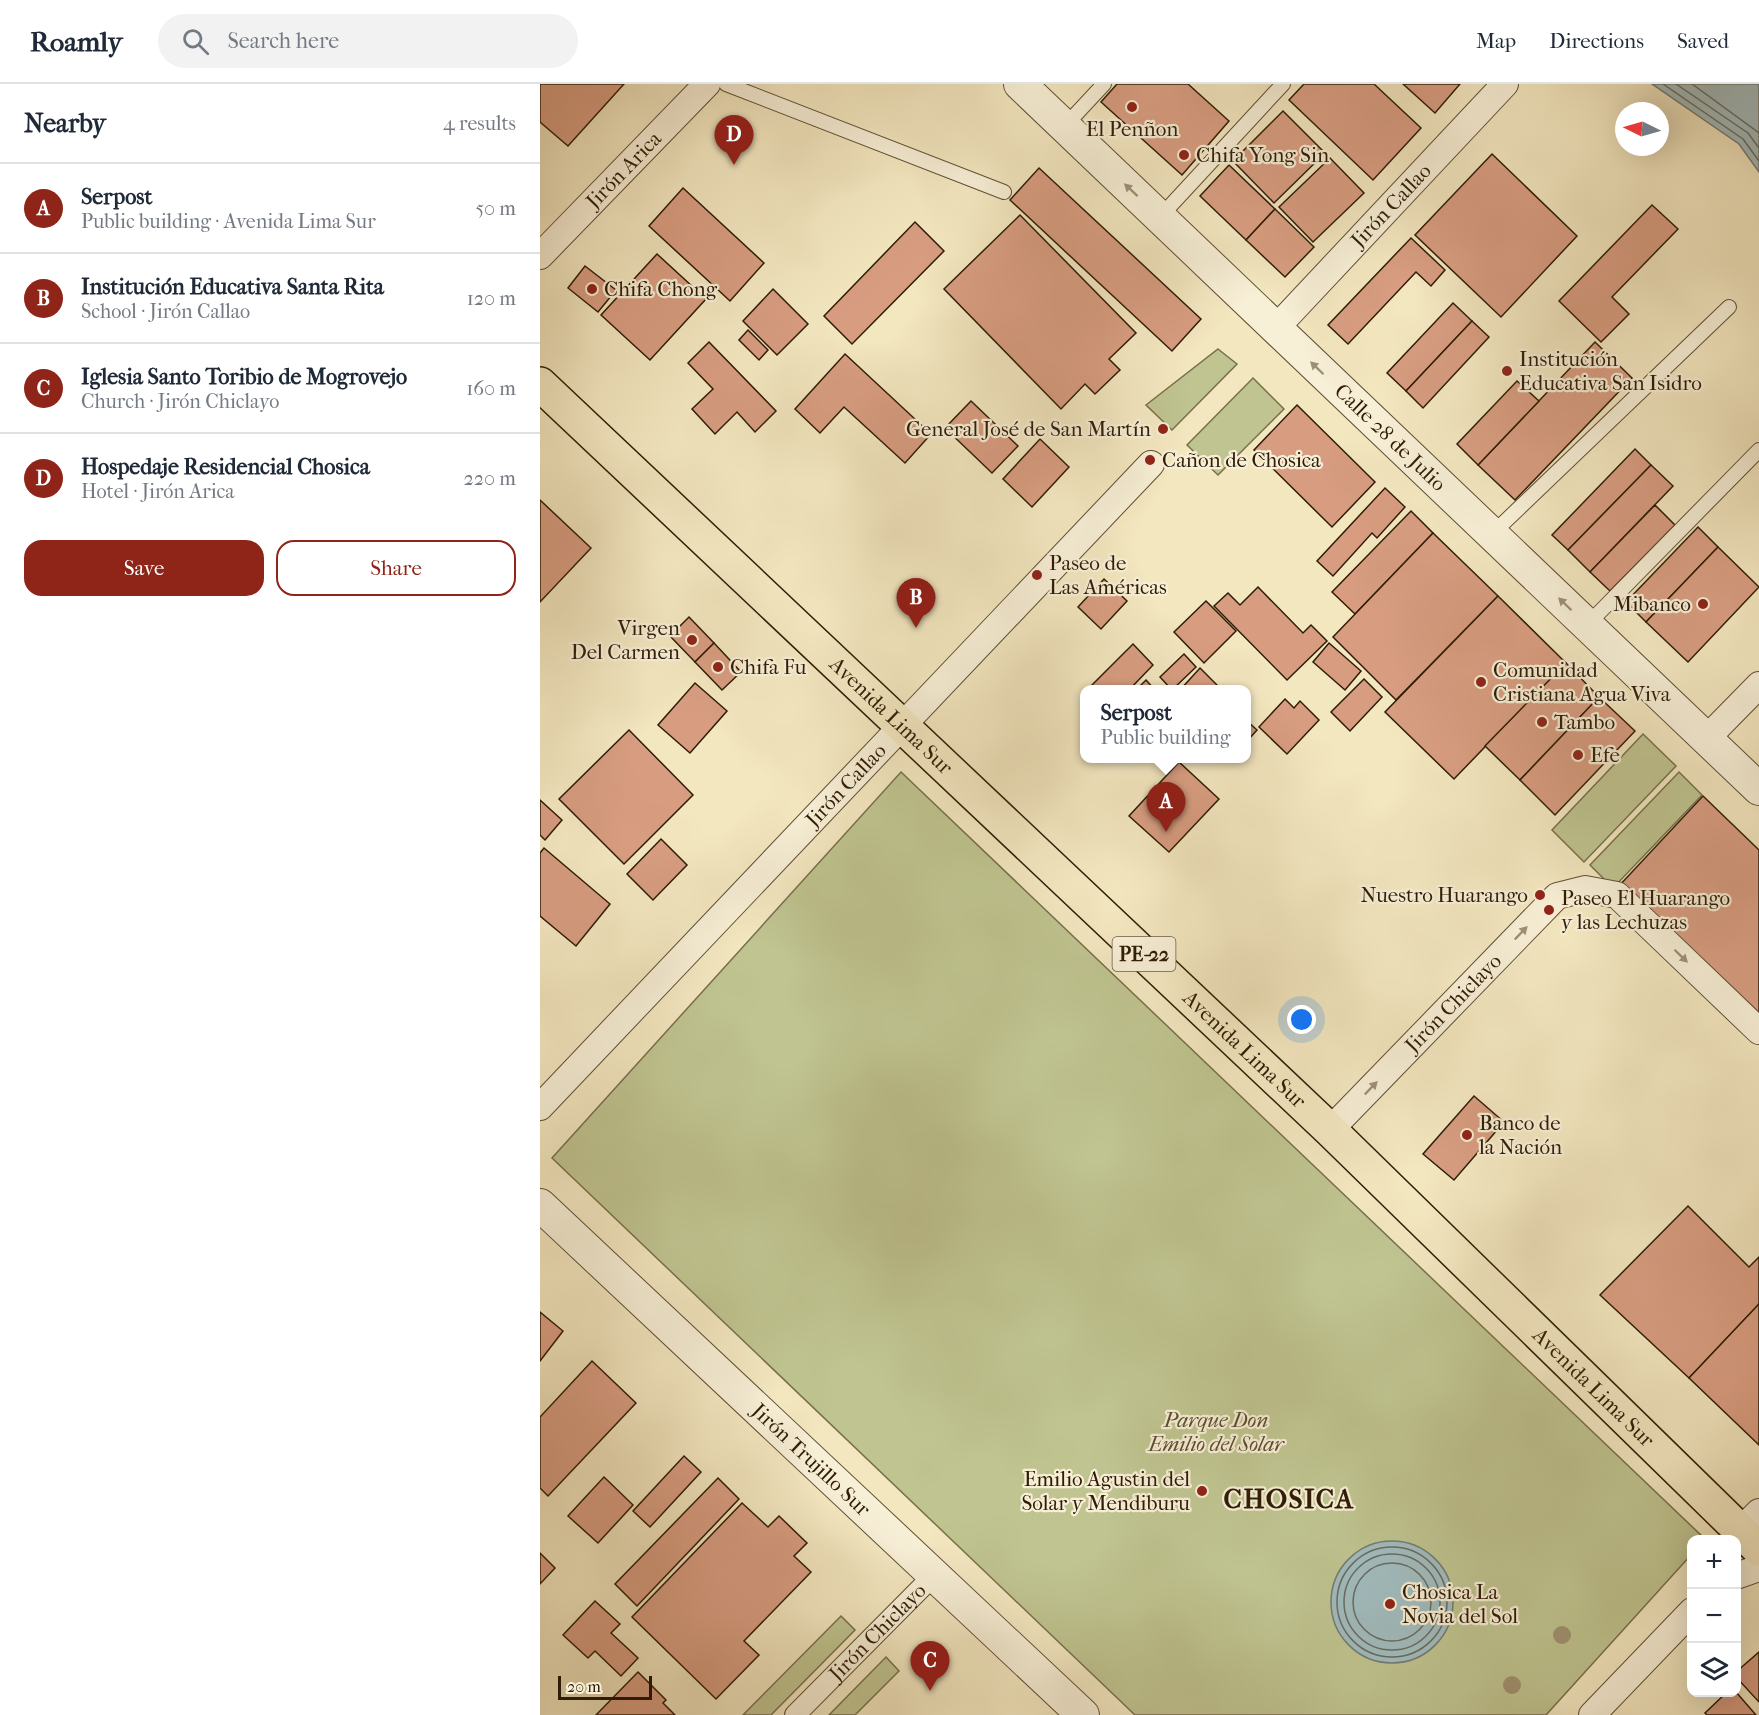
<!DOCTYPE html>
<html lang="en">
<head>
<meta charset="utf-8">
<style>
	body { margin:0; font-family:"IM FELL French Canon",serif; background:#f2f2f3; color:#1f2937 }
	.controls { position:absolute; right:18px; bottom:18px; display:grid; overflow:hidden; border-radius:12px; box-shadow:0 6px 24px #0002 }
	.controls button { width:54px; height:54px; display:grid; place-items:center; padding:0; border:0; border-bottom:2px solid #e0e1e3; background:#fff; color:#1f2937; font:30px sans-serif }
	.compass { position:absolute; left:1075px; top:18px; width:54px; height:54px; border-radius:50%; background:#fff; box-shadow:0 6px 24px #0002; rotate:275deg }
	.scale { position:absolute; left:18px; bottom:15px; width:94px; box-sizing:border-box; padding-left:6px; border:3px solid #2f1c06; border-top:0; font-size:16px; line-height:21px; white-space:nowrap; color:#2f1c06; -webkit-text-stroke:4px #f7efd6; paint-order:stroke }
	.you { position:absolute; left:762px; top:936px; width:21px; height:21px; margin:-15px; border:4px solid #fff; border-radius:50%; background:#1a73e8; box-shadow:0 0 0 9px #1a73e833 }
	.badge { display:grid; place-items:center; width:39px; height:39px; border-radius:50%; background:#8f2418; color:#fff; font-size:20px; font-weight:700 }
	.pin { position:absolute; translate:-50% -50px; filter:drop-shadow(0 2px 3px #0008) }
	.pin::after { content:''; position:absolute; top:32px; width:21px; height:18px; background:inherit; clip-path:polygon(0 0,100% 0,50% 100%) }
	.popup { position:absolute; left:540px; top:601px; width:171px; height:78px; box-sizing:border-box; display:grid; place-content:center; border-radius:12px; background:#fff; filter:drop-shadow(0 2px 4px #0005); font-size:20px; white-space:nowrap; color:#747a83 }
	.popup b { font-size:22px; color:#1f2937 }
	.popup::after { content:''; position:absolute; left:50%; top:100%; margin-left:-12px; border:12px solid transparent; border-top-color:#fff }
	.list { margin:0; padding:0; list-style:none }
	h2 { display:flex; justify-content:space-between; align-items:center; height:78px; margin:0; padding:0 24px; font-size:26px }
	h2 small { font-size:20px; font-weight:400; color:#747a83 }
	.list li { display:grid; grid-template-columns:39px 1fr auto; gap:18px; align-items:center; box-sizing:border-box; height:90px; padding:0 24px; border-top:2px solid #e0e1e3 }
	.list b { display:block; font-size:22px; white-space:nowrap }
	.list p { margin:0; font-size:20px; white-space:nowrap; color:#747a83 }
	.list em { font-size:20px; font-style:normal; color:#747a83 }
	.actions { display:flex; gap:12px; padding:18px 24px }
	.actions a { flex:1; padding:14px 0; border:2px solid #8f2418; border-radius:18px; text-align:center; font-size:21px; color:#8f2418 }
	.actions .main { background:#8f2418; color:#fff }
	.icon { flex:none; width:33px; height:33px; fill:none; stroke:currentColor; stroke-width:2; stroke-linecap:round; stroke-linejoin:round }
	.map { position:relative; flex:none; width:1219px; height:1631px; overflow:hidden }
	header { display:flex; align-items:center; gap:36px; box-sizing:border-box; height:84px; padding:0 30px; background:#fff; border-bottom:2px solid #e0e1e3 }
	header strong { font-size:28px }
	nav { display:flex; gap:33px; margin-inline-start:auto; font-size:21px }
	.search { width:420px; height:54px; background:#f2f2f3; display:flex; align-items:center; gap:15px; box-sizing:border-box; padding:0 21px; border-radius:33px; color:#747a83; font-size:22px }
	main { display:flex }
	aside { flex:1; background:#fff }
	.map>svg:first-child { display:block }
	.green { fill:#bfc490; stroke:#77704b; stroke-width:1.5 }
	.water { fill:#a1bcbe; stroke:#737c74; stroke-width:1.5 }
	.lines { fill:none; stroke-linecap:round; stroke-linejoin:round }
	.shore { stroke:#686c62; stroke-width:1.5 }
	.building { fill:#d89d81; stroke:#2f1c06; stroke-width:1.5 }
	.service-casing { stroke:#604f34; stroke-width:16 }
	.pedestrian-casing { stroke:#604f34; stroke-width:22 }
	.minor-casing { stroke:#604f34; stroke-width:28 }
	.tertiary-casing { stroke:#604f34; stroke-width:34 }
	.trunk-casing { stroke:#2f1c06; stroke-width:36 }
	.service { stroke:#f7efd6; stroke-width:14 }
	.pedestrian { stroke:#f7efd6; stroke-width:20 }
	.minor { stroke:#f7efd6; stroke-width:26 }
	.tertiary { stroke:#f7efd6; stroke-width:32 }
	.trunk { stroke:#f3e7c0; stroke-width:33 }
	.tree { fill:#9f9370 }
	.oneway { fill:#9d9078 }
	.poi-dot { fill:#8f2418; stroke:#f7efd6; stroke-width:2 }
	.labels { text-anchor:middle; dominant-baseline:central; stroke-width:4.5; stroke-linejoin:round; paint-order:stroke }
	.shield { fill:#f7efd6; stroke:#6b5b44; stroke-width:1.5 }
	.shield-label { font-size:20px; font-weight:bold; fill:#2f1c06 }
	.poi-label { font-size:21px; fill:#2f1c06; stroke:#f7efd6; text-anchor:start }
	.street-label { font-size:21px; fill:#2f1c06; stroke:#f7efd6 }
	.park-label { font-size:21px; font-style:italic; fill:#5a4e2f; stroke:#f7efd6 }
	.district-label { font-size:27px; font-weight:bold; letter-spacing:1.5px; fill:#2f1c06; stroke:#f7efd6 }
</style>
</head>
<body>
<header>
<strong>Roamly</strong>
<div class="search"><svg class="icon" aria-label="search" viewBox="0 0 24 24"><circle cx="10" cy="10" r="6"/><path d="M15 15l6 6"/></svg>Search here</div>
<nav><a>Map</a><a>Directions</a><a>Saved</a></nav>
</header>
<main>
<aside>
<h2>Nearby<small>4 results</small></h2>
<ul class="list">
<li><span class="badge">A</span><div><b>Serpost</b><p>Public building · Avenida Lima Sur</p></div><em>50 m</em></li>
<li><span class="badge">B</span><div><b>Institución Educativa Santa Rita</b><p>School · Jirón Callao</p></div><em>120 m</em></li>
<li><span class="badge">C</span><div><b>Iglesia Santo Toribio de Mogrovejo</b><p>Church · Jirón Chiclayo</p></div><em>160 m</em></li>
<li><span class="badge">D</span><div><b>Hospedaje Residencial Chosica</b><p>Hotel · Jirón Arica</p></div><em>220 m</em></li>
</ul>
<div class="actions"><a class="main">Save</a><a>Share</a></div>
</aside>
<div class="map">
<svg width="1219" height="1631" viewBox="0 0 1219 1631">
	<rect width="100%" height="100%" fill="#f3e7c0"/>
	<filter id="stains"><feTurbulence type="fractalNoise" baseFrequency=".00333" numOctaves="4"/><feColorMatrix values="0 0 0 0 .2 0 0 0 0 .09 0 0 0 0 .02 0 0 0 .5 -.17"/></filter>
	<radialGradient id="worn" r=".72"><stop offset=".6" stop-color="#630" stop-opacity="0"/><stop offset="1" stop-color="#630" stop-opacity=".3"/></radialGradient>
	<g class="green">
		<polygon points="678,265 697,280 632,346 606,321"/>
		<polygon points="713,294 744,325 678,391 647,361"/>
		<polygon points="1103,650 1136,682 1044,778 1012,746"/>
		<polygon points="361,688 1165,1455 1152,1456 1151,1471 1006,1631 595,1631 12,1074"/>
		<polygon points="1139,688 1162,711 1073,804 1050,781"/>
		<polygon points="301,1532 315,1546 231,1631 203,1631"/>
		<polygon points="346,1573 359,1587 315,1631 289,1631"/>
	</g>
	<g class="water">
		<polygon points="1112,0 1219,0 1219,88 1199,60"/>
		<circle cx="852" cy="1518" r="61"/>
	</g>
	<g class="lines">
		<g class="shore">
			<polyline points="1123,0 1203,55 1219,77"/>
			<polyline points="1136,0 1208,49 1219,64"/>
			<polyline points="1152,0 1219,49"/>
			<circle cx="852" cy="1518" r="55"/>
			<circle cx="852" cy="1518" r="48"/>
			<circle cx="852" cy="1518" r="39"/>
		</g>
	</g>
	<g class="building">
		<polygon points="0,0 84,0 28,62 0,38"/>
		<polygon points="577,0 648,0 689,37 642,91 561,18"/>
		<polygon points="764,0 834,0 881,44 833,96 749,16"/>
		<polygon points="863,0 920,0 895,29"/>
		<polygon points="743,27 785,69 734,119 693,77"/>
		<polygon points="952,70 1037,152 961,233 875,151"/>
		<polygon points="790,74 824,109 773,158 739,123"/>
		<polygon points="689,81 735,125 706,156 660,112"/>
		<polygon points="499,84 661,235 632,267 470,116"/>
		<polygon points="143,104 224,179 190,217 109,142"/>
		<polygon points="1112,121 1138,145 1072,213 1089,230 1061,258 1019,217"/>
		<polygon points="735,125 774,163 745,193 706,156"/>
		<polygon points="480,131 596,249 569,275 580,286 555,310 545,300 521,325 404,205"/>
		<polygon points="375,138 404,167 312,260 284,232"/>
		<polygon points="871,154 905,186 891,202 876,188 808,260 788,241"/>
		<polygon points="117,170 166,215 110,276 61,231"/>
		<polygon points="45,182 76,206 58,228 28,204"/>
		<polygon points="233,205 268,240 237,271 203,237"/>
		<polygon points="913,219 932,237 866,307 847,289"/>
		<polygon points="932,237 949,253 883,324 866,307"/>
		<polygon points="208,246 228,266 219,276 199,256"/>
		<polygon points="169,258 236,327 215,348 197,328 175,350 152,325 173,305 148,279"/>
		<polygon points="1055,258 1092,294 975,416 938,381"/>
		<polygon points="305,270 391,350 365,379 304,323 280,349 255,325"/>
		<polygon points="977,297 999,317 938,381 917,360"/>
		<polygon points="431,317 478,362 452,389 405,344"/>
		<polygon points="757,321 835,398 792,443 714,366"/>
		<polygon points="500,355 529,383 492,423 463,395"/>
		<polygon points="1095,365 1111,381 1028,466 1012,451"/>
		<polygon points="1111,381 1133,402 1050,488 1028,466"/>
		<polygon points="845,404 865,423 837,454 832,449 793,492 777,477"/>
		<polygon points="0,416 51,464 0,518"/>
		<polygon points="1115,421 1135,441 1070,507 1050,488"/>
		<polygon points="871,427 893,449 815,530 792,508"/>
		<polygon points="1158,443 1178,463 1106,538 1086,518"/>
		<polygon points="893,449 958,512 856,616 793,553"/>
		<polygon points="1178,463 1219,503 1148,578 1106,538"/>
		<polygon points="564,495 587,517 561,545 538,523"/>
		<polygon points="718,503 763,549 771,541 787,557 747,596 674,522 688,509 700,521"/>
		<polygon points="958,512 1026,579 914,695 845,628"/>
		<polygon points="666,517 696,547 664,579 634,548"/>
		<polygon points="149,533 174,559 155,578 130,552"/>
		<polygon points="174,559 201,588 182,606 155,578"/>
		<polygon points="789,559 821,587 805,606 773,578"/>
		<polygon points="593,560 613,581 589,606 553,606 550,603"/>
		<polygon points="644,570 656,583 632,606 620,593"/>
		<polygon points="1026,579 1059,613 980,696 945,662"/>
		<polygon points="660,584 680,604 640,606"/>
		<polygon points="824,595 842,613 810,647 791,628"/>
		<polygon points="606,596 615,606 596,606"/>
		<polygon points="155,599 187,627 150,669 118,641"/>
		<polygon points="1059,613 1095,647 1015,731 980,696"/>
		<polygon points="745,615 754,624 760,617 779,636 747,670 719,643"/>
		<polygon points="707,637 717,646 707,657"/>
		<polygon points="89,646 153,711 84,780 19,715"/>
		<polygon points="639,678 679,715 629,768 589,732"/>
		<polygon points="1163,712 1219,766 1219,928 1215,932 1078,803"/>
		<polygon points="0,716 22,736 5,756 0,751"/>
		<polygon points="121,755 147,781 113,816 87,790"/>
		<polygon points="4,764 70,820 36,862 0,832 0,769"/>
		<polygon points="934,1012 964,1038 914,1096 883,1070"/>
		<polygon points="1148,1122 1209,1183 1219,1173 1219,1220 1149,1294 1060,1211"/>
		<polygon points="1219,1220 1219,1361 1149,1294"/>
		<polygon points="0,1228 23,1247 0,1277"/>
		<polygon points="52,1277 96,1319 8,1412 0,1404 0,1333"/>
		<polygon points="144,1372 161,1388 110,1443 93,1427"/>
		<polygon points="64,1393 93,1421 58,1459 28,1432"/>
		<polygon points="178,1394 199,1415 97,1522 75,1500"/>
		<polygon points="202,1419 228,1443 239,1432 267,1459 254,1472 271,1488 204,1557 219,1571 176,1615 92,1533"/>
		<polygon points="0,1469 15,1484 0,1500"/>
		<polygon points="55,1517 80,1540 71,1549 98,1574 81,1592 55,1567 48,1574 23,1551"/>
		<polygon points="1219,1568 1219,1618 1196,1593 1196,1588"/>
		<polygon points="98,1588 126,1616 123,1619 135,1631 56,1631"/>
		<polygon points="1187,1608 1196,1608 1216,1631 1167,1631 1165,1629"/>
	</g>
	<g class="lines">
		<defs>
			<g id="service">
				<polyline points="186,0 464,108"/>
				<polyline points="524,43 564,0"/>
				<polyline points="620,133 743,0"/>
				<polyline points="952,450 1189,223"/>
				<polyline points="1047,541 1219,366"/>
			</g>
			<g id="pedestrian">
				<path id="s1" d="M255,1631L394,1491"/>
			</g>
			<g id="minor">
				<path id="s2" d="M0,172L167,0"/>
				<path id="s3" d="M736,244L965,0"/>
				<polyline points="1166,655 1219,601"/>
				<path id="s4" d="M0,1023L611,380"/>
				<path id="s5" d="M790,1046L1017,812L1045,805L1077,811L1219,947"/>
				<polyline points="1196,1456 1200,1447 1219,1428"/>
				<polyline points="1196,1492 1219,1484"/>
				<polyline points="1052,1631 1152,1527"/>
			</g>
			<g id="tertiary">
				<path id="s6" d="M480,0L1219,705"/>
				<path id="s7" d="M0,1121L543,1631"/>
			</g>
			<g id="trunk">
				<path id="s8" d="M0,300L790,1046L1219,1465"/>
			</g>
		</defs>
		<use href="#service" class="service-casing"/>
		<use href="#pedestrian" class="pedestrian-casing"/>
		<use href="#minor" class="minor-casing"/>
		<use href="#tertiary" class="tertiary-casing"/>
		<use href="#trunk" class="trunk-casing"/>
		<use href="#service" class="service"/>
		<use href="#pedestrian" class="pedestrian"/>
		<use href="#minor" class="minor"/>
		<use href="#tertiary" class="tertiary"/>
		<use href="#trunk" class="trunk"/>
	</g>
	<g class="tree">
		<circle cx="1022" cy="1551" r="9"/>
		<circle cx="972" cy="1601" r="9"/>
	</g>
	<defs><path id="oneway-solid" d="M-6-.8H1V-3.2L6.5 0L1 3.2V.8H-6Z" transform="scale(1.5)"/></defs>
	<g class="oneway">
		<use href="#oneway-solid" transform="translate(591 106) rotate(-137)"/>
		<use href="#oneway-solid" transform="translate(777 284) rotate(-136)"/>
		<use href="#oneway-solid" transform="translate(1025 520) rotate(-136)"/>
		<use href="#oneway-solid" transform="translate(981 849) rotate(-46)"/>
		<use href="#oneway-solid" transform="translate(1141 872) rotate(44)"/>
		<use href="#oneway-solid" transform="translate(831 1004) rotate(-46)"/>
	</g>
	<g class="poi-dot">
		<circle cx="592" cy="23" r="6"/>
		<circle cx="644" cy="71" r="6"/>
		<circle cx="52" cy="205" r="6"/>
		<circle cx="967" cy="287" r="6"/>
		<circle cx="623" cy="345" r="6"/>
		<circle cx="610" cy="376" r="6"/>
		<circle cx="497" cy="491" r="6"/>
		<circle cx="1163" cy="520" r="6"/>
		<circle cx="152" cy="556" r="6"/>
		<circle cx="178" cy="583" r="6"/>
		<circle cx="941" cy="598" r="6"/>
		<circle cx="1002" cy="638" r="6"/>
		<circle cx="1038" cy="671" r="6"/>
		<circle cx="1000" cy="811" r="6"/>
		<circle cx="1009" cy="826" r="6"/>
		<circle cx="927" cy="1051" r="6"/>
		<circle cx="662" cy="1407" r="6"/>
		<circle cx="850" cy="1520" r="6"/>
	</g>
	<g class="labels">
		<rect class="shield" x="572.5" y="853" width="63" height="34" rx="4.5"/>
		<g class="shield-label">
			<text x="604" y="870">PE-22</text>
		</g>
		<g class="poi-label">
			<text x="592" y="45" text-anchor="middle">El Penñon</text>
			<text x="656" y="71">Chifa Yong Sin</text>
			<text x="64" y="205">Chifa Chong</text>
			<text x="979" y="275">Institución<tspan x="979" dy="24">Educativa San Isidro</tspan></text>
			<text x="611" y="345" text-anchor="end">General José de San Martín</text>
			<text x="622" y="376">Cañon de Chosica</text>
			<text x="509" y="479">Paseo de<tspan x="509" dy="24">Las Américas</tspan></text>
			<text x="1151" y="520" text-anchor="end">Mibanco</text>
			<text x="140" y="544" text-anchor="end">Virgen<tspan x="140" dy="24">Del Carmen</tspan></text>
			<text x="190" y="583">Chifa Fu</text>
			<text x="953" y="586">Comunidad<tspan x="953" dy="24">Cristiana Agua Viva</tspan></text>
			<text x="1014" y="638">Tambo</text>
			<text x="1050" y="671">Efe</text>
			<text x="988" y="811" text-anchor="end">Nuestro Huarango</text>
			<text x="1021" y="814">Paseo El Huarango<tspan x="1021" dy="24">y las Lechuzas</tspan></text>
			<text x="939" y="1039">Banco de<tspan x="939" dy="24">la Nación</tspan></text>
			<text x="650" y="1395" text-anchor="end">Emilio Agustin del<tspan x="650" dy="24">Solar y Mendiburu</tspan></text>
			<text x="862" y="1508">Chosica La<tspan x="862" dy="24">Novia del Sol</tspan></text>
		</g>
		<g class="street-label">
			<text stroke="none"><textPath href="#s2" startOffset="120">Jirón Arica</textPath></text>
			<text stroke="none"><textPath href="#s3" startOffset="168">Jirón Callao</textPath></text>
			<text stroke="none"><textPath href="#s6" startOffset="512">Calle 28 de Julio</textPath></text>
			<text stroke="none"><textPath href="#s8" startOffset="483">Avenida Lima Sur</textPath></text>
			<text stroke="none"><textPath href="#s4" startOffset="444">Jirón Callao</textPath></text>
			<text stroke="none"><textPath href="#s5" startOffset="177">Jirón Chiclayo</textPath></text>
			<text stroke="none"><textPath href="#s8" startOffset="969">Avenida Lima Sur</textPath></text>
			<text stroke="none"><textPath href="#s8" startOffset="1455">Avenida Lima Sur</textPath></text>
			<text stroke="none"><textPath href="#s7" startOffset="372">Jirón Trujillo Sur</textPath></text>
			<text stroke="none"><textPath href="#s1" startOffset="117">Jirón Chiclayo</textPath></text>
		</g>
		<g class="park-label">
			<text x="676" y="1336">Parque Don<tspan x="676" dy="24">Emilio del Solar</tspan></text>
		</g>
		<g class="district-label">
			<text x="749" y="1415">CHOSICA</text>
		</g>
	</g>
	<rect width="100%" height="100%" filter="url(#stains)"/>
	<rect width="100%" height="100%" fill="url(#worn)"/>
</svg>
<div class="controls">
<button>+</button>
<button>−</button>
<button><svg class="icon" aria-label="layers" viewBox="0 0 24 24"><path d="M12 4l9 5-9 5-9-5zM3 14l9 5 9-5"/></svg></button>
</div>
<svg class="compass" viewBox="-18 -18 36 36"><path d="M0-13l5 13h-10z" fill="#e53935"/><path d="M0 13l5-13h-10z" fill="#747a83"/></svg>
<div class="scale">20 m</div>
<div class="you"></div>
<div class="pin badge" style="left:626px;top:748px">A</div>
<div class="popup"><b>Serpost</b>Public building</div>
<div class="pin badge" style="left:376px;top:544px">B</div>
<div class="pin badge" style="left:390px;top:1607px">C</div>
<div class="pin badge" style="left:194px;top:81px">D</div>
</div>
</main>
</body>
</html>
